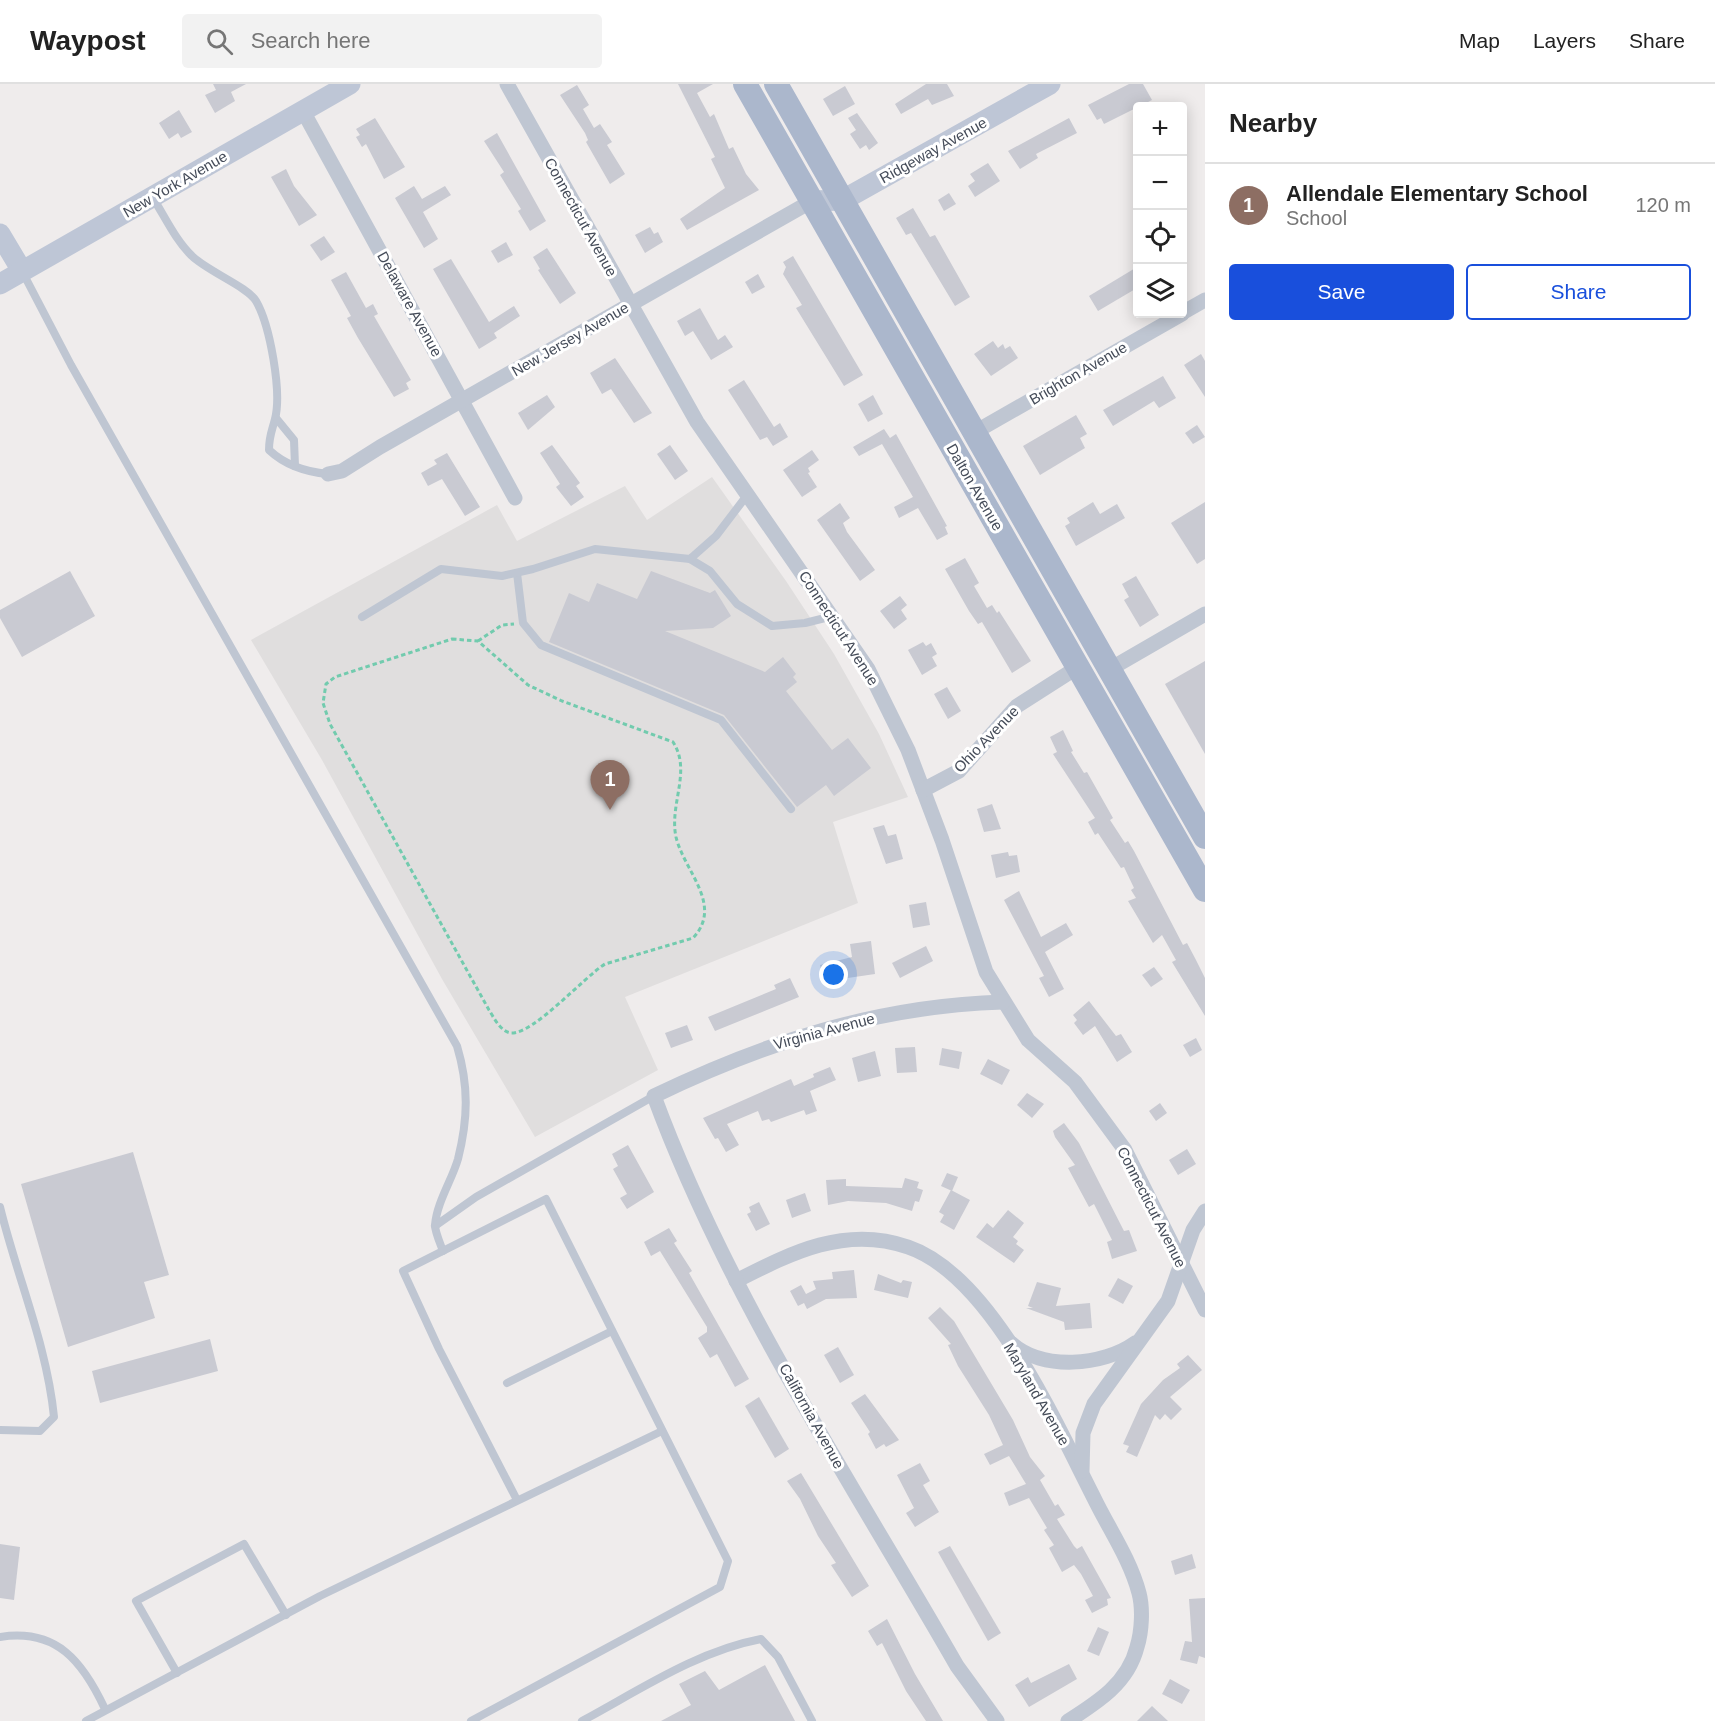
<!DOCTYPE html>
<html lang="en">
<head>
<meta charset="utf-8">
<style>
	body { margin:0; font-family:Helvetica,sans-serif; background:#f2f2f2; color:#222 }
	.controls { position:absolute; right:18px; top:18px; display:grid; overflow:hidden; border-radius:6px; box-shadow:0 3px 15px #0003 }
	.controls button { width:54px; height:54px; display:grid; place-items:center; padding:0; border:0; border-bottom:2px solid #e0e0e0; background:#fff; color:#222; font:30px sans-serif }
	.you { position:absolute; left:834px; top:891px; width:21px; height:21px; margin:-15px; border:4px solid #fff; border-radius:50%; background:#1a73e8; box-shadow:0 0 0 9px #1a73e833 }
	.badge { display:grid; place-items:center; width:39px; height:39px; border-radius:50%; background:#194fdc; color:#fff; font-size:20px; font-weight:700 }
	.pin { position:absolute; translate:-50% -50px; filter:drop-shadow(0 2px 3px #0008) }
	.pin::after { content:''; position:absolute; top:32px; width:21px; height:18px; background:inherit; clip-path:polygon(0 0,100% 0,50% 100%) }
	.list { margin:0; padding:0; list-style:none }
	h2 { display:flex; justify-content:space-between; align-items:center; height:78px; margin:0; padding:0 24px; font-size:26px }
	h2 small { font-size:20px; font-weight:400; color:#767676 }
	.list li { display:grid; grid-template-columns:39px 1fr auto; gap:18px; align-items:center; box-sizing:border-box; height:84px; padding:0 24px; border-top:2px solid #e0e0e0 }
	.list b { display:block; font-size:22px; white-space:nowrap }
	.list p { margin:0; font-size:20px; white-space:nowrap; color:#767676 }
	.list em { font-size:20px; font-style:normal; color:#767676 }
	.actions { display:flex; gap:12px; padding:18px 24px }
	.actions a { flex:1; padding:14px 0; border:2px solid #194fdc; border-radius:6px; text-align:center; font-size:21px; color:#194fdc }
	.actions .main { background:#194fdc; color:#fff }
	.icon { flex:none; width:33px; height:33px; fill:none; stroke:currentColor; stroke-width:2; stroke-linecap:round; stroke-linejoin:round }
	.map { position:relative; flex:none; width:1205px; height:1637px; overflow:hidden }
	header { display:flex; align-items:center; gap:36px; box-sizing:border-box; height:84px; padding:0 30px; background:#fff; border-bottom:2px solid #e0e0e0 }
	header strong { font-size:28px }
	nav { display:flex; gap:33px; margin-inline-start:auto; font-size:21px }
	.search { width:420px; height:54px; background:#f2f2f2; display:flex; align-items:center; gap:15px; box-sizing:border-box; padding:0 21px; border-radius:6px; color:#767676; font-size:22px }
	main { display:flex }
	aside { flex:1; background:#fff }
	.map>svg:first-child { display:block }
	.education { fill:#e0dede }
	.building { fill:#c9cad2 }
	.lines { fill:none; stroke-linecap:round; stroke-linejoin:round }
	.path { stroke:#72cbae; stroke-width:3; stroke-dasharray:4.5 3; stroke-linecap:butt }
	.lane { stroke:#bfc6d2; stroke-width:8 }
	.street { stroke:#bfc6d2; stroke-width:15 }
	.secondary { stroke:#bec6d6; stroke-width:21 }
	.primary { stroke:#abb7cc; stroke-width:24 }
	.labels { text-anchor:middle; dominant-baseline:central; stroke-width:6; stroke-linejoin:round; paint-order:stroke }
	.street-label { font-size:15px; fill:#454c59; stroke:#fff }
</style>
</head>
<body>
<header>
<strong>Waypost</strong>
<div class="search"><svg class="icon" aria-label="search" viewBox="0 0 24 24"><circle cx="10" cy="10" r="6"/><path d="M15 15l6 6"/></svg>Search here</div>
<nav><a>Map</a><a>Layers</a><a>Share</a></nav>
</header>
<main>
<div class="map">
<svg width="1205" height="1637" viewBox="0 0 1205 1637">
	<rect width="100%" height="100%" fill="#efecec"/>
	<polygon class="education" points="712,393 786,497 834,570 879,650 908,713 833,738 858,819 625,913 658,986 535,1053 442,895 322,676 251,556 497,421 517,457 625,402 647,436"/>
	<g class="building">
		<polygon points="213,0 246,0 231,8 235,17 215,29 205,11 216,6"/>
		<polygon points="678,0 713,0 697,9 710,33 714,30 729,65 733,63 746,90 759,106 687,146 680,135 725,104 711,75 715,73"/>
		<polygon points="926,0 947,0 954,12 932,21 928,15 901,30 895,20"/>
		<polygon points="1129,0 1143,0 1152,16 1104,40 1101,34 1097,36 1088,21"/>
		<polygon points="577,1 589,21 583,25 594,44 600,40 612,58 607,61 625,90 610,100 586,58 588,56 585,49 560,11"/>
		<polygon points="845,2 855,20 833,32 823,15"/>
		<polygon points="179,26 192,48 181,54 178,49 169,55 159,39"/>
		<polygon points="857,29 878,59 869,66 866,61 860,65 850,50 856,46 848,34"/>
		<polygon points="375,34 405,83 384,95 366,60 362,63 356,53 360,51 356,45"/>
		<polygon points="1069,34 1077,49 1036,70 1038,74 1020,85 1008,67"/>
		<polygon points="497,49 546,137 530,147 518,127 521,125 500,91 504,88 484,57"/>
		<polygon points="988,79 1000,97 975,113 968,102 975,97 970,90"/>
		<polygon points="286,85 294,102 317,131 299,142 271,93"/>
		<polygon points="414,102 422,115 445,102 451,111 423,128 438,155 424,164 395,114"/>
		<polygon points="949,109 956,120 944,127 938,116"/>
		<polygon points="913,124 930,153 935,151 970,213 955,222 911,149 906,151 896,134"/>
		<polygon points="650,143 654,150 658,148 663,158 645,169 635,151"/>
		<polygon points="324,152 335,168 321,177 310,161"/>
		<polygon points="506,158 513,171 498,179 491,167"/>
		<polygon points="547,164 576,209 560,220 538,186 540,185 533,173"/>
		<polygon points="793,172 863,291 844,302 796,224 802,221 783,190 786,183 783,178"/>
		<polygon points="451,175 489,238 514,222 520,232 494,249 497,254 479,265 433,185"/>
		<polygon points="1137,183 1137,204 1098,227 1089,212"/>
		<polygon points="346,188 366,224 373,220 378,230 374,232 411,296 406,299 409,305 394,313 358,254 347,234 351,232 331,196"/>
		<polygon points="758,190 765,203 752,210 745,198"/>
		<polygon points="700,224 718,256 725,251 733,263 711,276 693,247 685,252 677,237"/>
		<polygon points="993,257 998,264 1003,260 1005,265 1010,262 1018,274 991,292 974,270"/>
		<polygon points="1201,270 1205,277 1205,313 1184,281"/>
		<polygon points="615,274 652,329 634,339 611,305 602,310 590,289"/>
		<polygon points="1163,292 1176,314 1159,324 1154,317 1113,342 1103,326"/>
		<polygon points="744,296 774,343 780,339 788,353 773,362 767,353 760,356 728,306"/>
		<polygon points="547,311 555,323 528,346 518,329"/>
		<polygon points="873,311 883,330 868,338 858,320"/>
		<polygon points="1076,331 1087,350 1080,354 1085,364 1040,391 1023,362"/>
		<polygon points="1197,341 1205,353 1193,360 1185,349"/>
		<polygon points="884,345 890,354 896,350 947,442 945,443 948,450 937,456 918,424 899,434 894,423 913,413 882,360 859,372 853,363"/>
		<polygon points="552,361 580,399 576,402 584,413 571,422 556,403 560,400 540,369"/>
		<polygon points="670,361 688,387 675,396 657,370"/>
		<polygon points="812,366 819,376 808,384 810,388 808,389 817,403 802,413 783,386"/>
		<polygon points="447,369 480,423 465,432 442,395 428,402 421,389 437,380 434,376"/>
		<polygon points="1093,418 1100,430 1117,420 1125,434 1076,462 1065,442 1070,439 1067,434"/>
		<polygon points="1205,418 1205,475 1197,480 1171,439"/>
		<polygon points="840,419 850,434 843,439 847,448 875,486 860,497 817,436"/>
		<polygon points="965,474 979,499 974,502 987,524 992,521 997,529 999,527 1031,577 1012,589 982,538 978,540 969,527 945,485"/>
		<polygon points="70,487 95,532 22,573 0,534 0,526"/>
		<polygon points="651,487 710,509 715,506 731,532 713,544 665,547 765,588 783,573 796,590 793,593 797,598 786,607 832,666 848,654 871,684 834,712 826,701 797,723 724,631 549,558 569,509 589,518 597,499 637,515"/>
		<polygon points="1136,492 1159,531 1140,543 1124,516 1129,513 1122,500"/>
		<polygon points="900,512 907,521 901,526 907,535 894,545 880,527"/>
		<polygon points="923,558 926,562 931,559 937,570 932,573 937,582 922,591 908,566"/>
		<polygon points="1205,577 1205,670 1165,600"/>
		<polygon points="947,603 961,627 948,635 934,610"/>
		<polygon points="1063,646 1073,667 1071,668 1084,689 1087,688 1113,734 1110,736 1125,759 1128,757 1134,767 1183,861 1187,859 1196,876 1205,894 1205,932 1172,878 1176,876 1162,851 1153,859 1128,817 1136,814 1131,806 1134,804 1124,783 1121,784 1098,749 1095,751 1088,738 1095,734 1053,670 1057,668 1050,653"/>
		<polygon points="992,720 1001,745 984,748 977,725"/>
		<polygon points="884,741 888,752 896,750 903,775 886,780 873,744"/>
		<polygon points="1008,768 1009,772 1017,771 1020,788 996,794 991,771"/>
		<polygon points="1019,807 1041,853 1066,839 1073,851 1045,868 1064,905 1049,913 1039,894 1044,892 1004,816"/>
		<polygon points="926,818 930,841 913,844 909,821"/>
		<polygon points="871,857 875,890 841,895 842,898 826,902 820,881 852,873 850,860"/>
		<polygon points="926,862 933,877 900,894 892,879"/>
		<polygon points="1154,883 1163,895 1151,903 1142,891"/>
		<polygon points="790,894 799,913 715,947 708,933 776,905 774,901"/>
		<polygon points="1089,917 1116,952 1121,950 1132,968 1117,978 1095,942 1083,951 1074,939 1077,936 1073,931"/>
		<polygon points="687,941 693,956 671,964 665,949"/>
		<polygon points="1196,954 1202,966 1190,973 1183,961"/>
		<polygon points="915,963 917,988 897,989 895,964"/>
		<polygon points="942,964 962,968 959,985 939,981"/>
		<polygon points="875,967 881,992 858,998 852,974"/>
		<polygon points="988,975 1010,986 1002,1001 980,990"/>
		<polygon points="830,983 836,996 810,1007 817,1027 806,1031 804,1026 771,1038 769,1035 762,1037 758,1027 727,1040 739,1061 726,1068 718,1054 715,1055 703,1034 791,995 794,1002 814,993 813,990"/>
		<polygon points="1027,1009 1044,1020 1032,1034 1017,1021"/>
		<polygon points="1160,1019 1167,1029 1156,1037 1149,1027"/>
		<polygon points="1064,1039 1079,1059 1124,1147 1129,1146 1137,1167 1112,1175 1107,1158 1112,1156 1094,1120 1089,1123 1068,1084 1075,1081 1055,1053 1053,1047"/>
		<polygon points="628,1061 654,1108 627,1125 620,1114 627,1110 613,1085 618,1082 612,1070"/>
		<polygon points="1187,1065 1196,1080 1178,1091 1169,1076"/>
		<polygon points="133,1068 169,1191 144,1198 155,1234 68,1263 21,1100"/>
		<polygon points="947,1089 958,1093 952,1107 941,1102"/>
		<polygon points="905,1094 919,1098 917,1104 923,1106 919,1118 915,1117 912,1127 886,1119 848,1117 828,1121 826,1096 846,1095 846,1102 902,1104"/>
		<polygon points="951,1106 970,1116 954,1146 940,1138 944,1131 939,1128"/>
		<polygon points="805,1109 811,1127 792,1134 786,1116"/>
		<polygon points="759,1118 770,1140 756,1147 747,1130 751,1128 749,1123"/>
		<polygon points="1008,1126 1024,1139 1013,1153 1018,1157 1016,1160 1024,1166 1014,1179 976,1153 987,1139 993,1144"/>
		<polygon points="669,1144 677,1157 674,1159 692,1187 689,1189 749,1295 735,1303 717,1270 710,1274 698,1254 707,1248 707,1243 660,1167 651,1172 644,1158"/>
		<polygon points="854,1186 857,1214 826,1215 807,1225 804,1219 798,1222 790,1207 801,1201 806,1210 816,1205 813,1197 833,1195 832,1188"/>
		<polygon points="878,1190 901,1199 903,1196 912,1198 908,1214 874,1206"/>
		<polygon points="1118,1194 1133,1202 1123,1220 1108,1212"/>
		<polygon points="1037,1198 1061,1204 1056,1222 1090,1219 1092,1244 1065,1246 1064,1238 1026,1224 1033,1224 1028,1222"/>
		<polygon points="940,1223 954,1237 1013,1336 1030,1373 1045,1392 1040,1396 1055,1422 1058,1420 1065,1431 1057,1435 1074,1462 1077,1465 1082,1462 1111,1514 1107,1515 1108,1521 1092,1529 1085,1516 1093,1512 1081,1490 1074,1481 1062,1488 1049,1464 1054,1461 1044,1446 1047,1444 1029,1414 1009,1422 1004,1409 1026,1400 1009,1372 990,1381 984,1370 1003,1361 989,1331 958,1282 948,1261 951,1260 928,1234"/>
		<polygon points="210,1255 218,1287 100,1319 92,1287"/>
		<polygon points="838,1263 854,1291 840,1299 824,1271"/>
		<polygon points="1188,1271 1202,1286 1170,1313 1182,1325 1171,1336 1165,1330 1160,1336 1155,1331 1137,1373 1126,1368 1129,1362 1123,1360 1141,1320 1163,1296 1180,1284 1177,1280"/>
		<polygon points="865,1310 899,1356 886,1363 884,1360 876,1365 868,1350 870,1348 851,1319"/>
		<polygon points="759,1313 789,1365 775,1374 745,1322"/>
		<polygon points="920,1379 930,1397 923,1401 939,1428 915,1443 906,1429 914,1424 897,1391"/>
		<polygon points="801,1389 869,1502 852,1513 831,1481 836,1479 818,1452 800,1415 787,1397"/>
		<polygon points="0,1460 20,1463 14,1516 0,1514"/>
		<polygon points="950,1462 1001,1549 988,1557 938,1468"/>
		<polygon points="1192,1470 1196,1484 1175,1491 1171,1477"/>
		<polygon points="1205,1514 1205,1574 1199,1572 1197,1580 1180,1576 1185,1557 1192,1558 1189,1515"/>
		<polygon points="887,1535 915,1590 943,1637 926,1637 906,1607 882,1559 877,1562 868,1547"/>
		<polygon points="1098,1543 1109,1548 1099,1572 1087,1567"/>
		<polygon points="1069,1580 1077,1595 1029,1623 1015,1601 1028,1593 1031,1599"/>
		<polygon points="765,1581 795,1637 661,1637 691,1621 679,1600 705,1587 719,1606"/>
		<polygon points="1170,1595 1190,1606 1182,1620 1162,1610"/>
		<polygon points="1152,1622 1168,1637 1137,1637"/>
	</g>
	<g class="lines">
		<g class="path">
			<path d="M452,555L478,557L528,601L562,617L673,658C692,687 669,720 676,753C684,787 724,821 693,854L605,880C584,893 534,950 511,949C501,948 494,934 489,926L330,640L323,619L326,600L335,593Z"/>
			<polyline points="478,557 502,541 514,540"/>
		</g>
		<g class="lane">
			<path d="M153,114C165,133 176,157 192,172C207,187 248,203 256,217C270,241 282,308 275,335C272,347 269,352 269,366C285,381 306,388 328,390"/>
			<path d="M23,189L71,281L457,962C469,1002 468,1035 458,1075C452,1096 437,1118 435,1141C435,1148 440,1159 443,1167"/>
			<polyline points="276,334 294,356 295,382"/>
			<polyline points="690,475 710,487 737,520 772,542 805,539 833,532"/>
			<polyline points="517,489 523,539 541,561 721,636 791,725"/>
			<polyline points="362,533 441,485 502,492 533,485 595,465 690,475 716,452 748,410"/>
			<path d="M0,1123C17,1193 47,1261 54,1333L40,1347L0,1346"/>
			<polyline points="435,1142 476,1113 654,1012"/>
			<polyline points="507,1299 612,1247"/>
			<path d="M0,1553C57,1544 83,1578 105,1625"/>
			<polyline points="177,1589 136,1517 244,1460 286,1531"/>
			<polyline points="86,1637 320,1512 662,1347"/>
			<polyline points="471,1637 720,1503 728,1477 546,1115 403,1187 439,1265 517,1416"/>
			<path d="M582,1637C638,1607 697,1567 761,1555L778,1573L812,1637"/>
		</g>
		<g class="street">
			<polyline points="507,0 697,338 868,585 908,666 942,756 986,888 1028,956 1075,998 1125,1066 1205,1226"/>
			<polyline points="303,27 515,414"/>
			<polyline points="1182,229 1205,216"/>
			<polyline points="975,348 1182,230"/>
			<polyline points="328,390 342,387 380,363 812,117"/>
			<polyline points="1110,585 1205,530"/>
			<polyline points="923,706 959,687 1017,622 1078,583"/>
			<path d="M736,1197C791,1169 845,1141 908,1163C991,1191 1056,1340 1094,1414C1109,1445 1130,1475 1139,1509C1143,1524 1142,1547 1137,1563C1128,1599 1098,1618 1068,1637"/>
			<path d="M1011,1259C1042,1287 1103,1282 1135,1259"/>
			<polyline points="1082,1387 1083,1349 1094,1320 1168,1217 1193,1146 1205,1127"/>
			<path d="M997,1637L957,1582C851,1397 728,1213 654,1012C766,958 877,922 1003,918"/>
		</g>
		<g class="secondary">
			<polyline points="812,117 843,116 1050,0"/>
			<polyline points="0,150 22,187"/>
			<polyline points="0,200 350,0"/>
		</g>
		<g class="primary">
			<polyline points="745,0 1205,806"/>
			<polyline points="776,0 1205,753"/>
		</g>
	</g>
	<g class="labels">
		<g class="street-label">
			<text transform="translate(933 66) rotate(-29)">Ridgeway Avenue</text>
			<text transform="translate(175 100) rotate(-30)">New York Avenue</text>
			<text transform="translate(581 133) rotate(61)">Connecticut Avenue</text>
			<text transform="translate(410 220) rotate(61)">Delaware Avenue</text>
			<text transform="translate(570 255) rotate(-30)">New Jersey Avenue</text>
			<text transform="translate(1078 289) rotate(-30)">Brighton Avenue</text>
			<text transform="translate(975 403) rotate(60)">Dalton Avenue</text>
			<text transform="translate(839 544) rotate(57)">Connecticut Avenue</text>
			<text transform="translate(986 655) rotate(-46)">Ohio Avenue</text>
			<text transform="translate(824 947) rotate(-15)">Virginia Avenue</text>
			<text transform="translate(1152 1123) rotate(63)">Connecticut Avenue</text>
			<text transform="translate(1037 1310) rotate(60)">Maryland Avenue</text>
			<text transform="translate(812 1332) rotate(61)">California Avenue</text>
		</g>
	</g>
</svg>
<div class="controls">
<button>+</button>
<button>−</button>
<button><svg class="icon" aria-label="locate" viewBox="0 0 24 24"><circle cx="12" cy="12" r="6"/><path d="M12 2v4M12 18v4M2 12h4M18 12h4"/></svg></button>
<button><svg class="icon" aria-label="layers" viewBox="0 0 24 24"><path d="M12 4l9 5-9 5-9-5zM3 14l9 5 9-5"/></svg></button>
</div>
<div class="you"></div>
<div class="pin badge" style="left:610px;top:726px;background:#8d6e63">1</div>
</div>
<aside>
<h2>Nearby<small></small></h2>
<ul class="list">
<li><span class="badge" style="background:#8d6e63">1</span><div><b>Allendale Elementary School</b><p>School</p></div><em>120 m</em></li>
</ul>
<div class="actions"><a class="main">Save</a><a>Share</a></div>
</aside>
</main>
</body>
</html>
